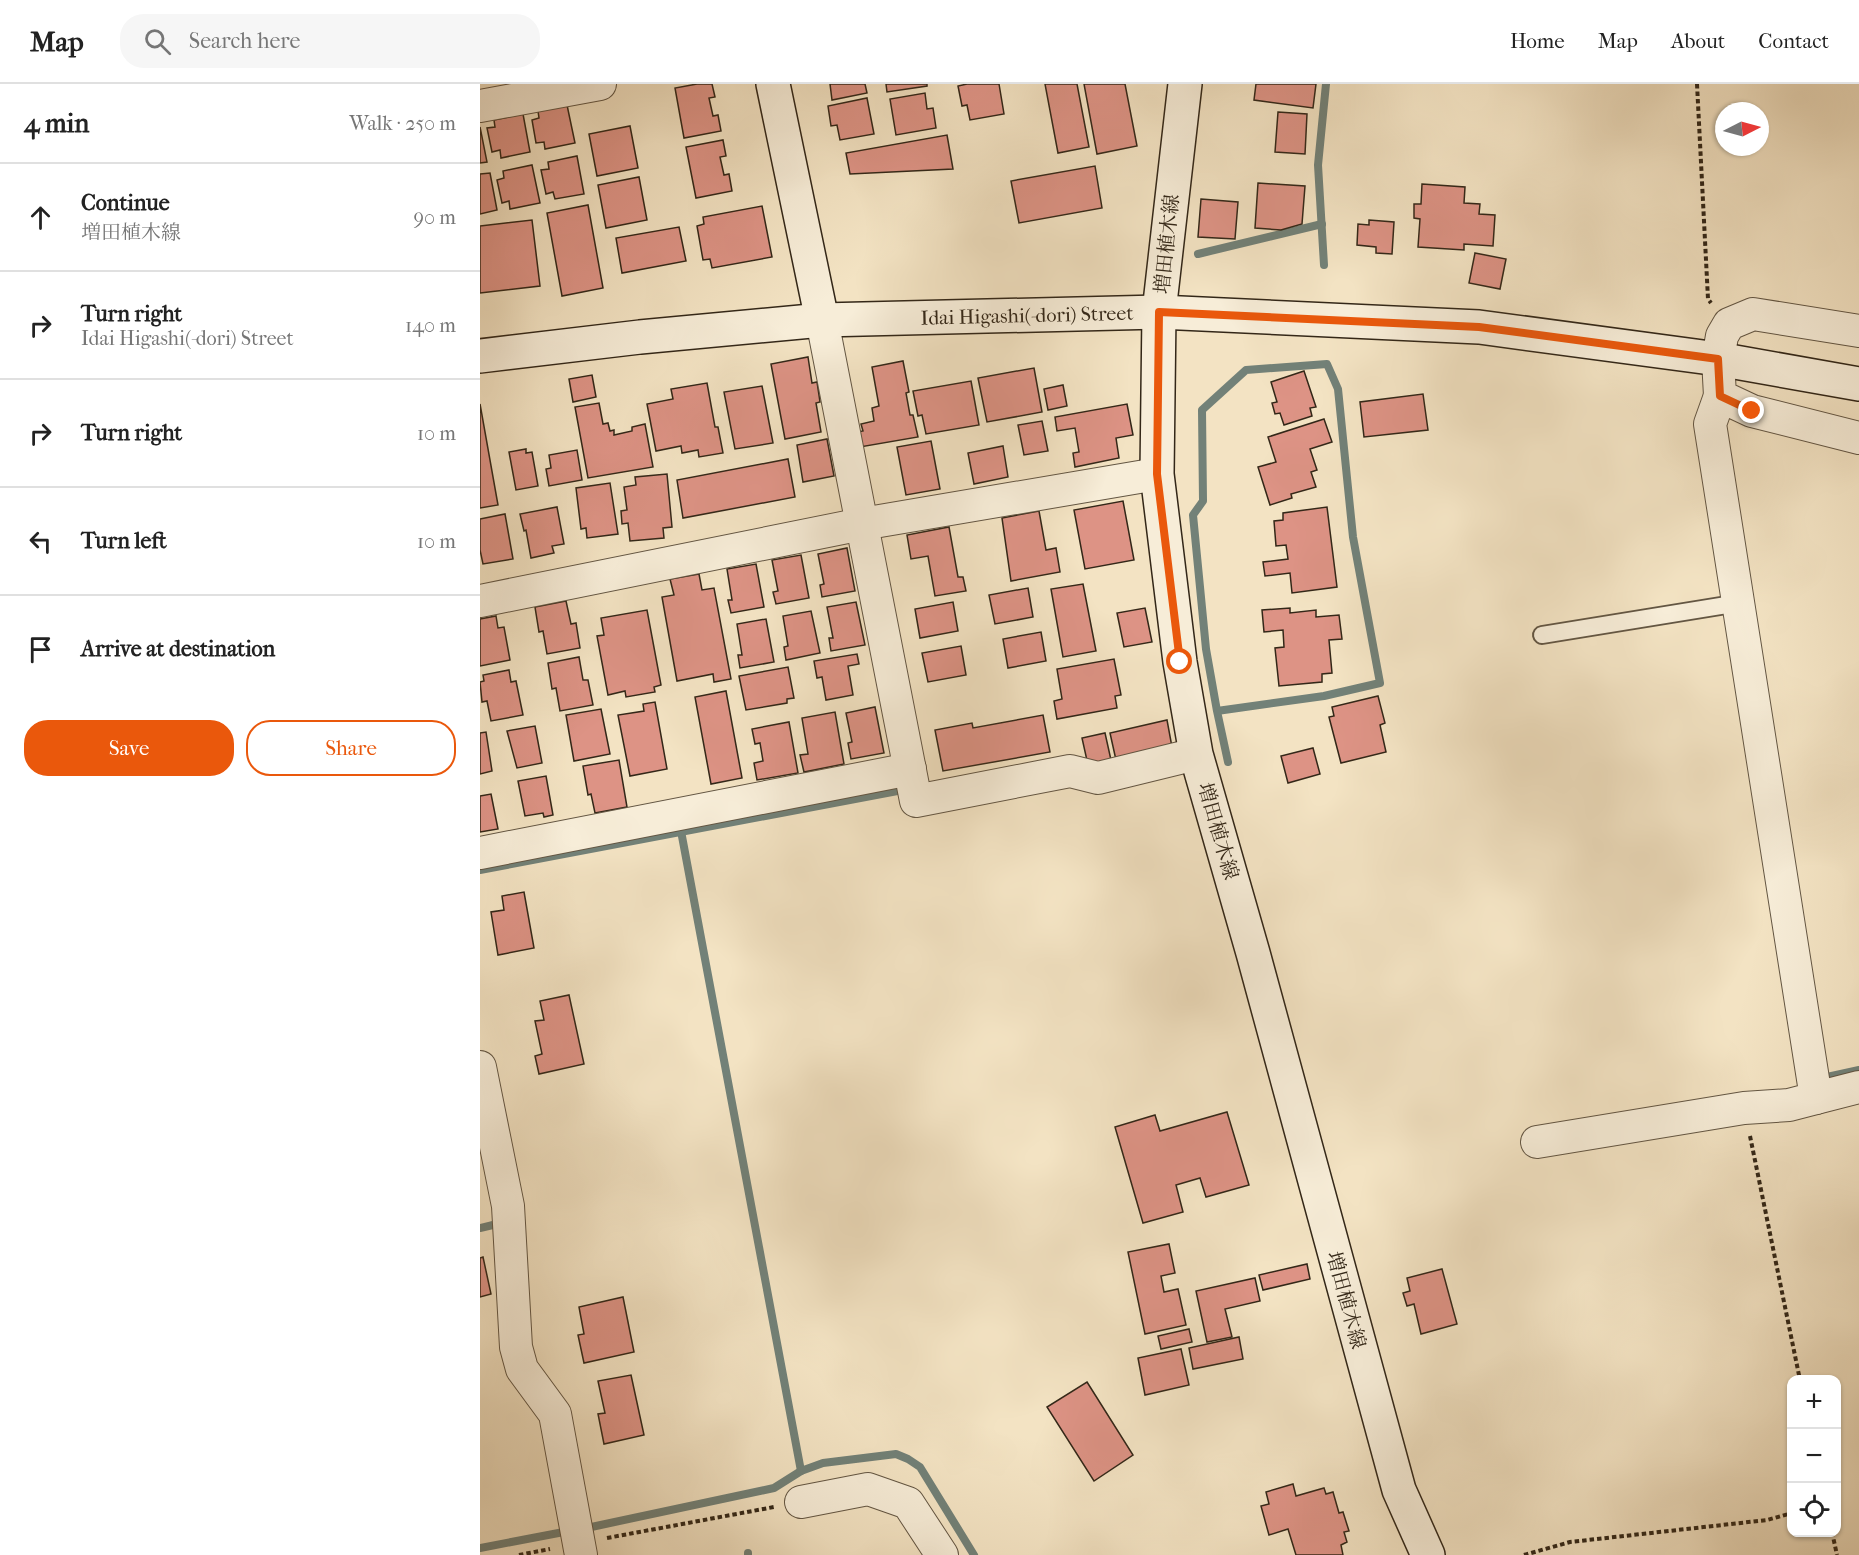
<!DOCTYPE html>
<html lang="en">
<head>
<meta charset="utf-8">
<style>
	body { margin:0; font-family:"IM FELL French Canon","Noto Serif JP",serif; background:#f6f6f6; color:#222 }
	.controls { position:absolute; right:18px; bottom:18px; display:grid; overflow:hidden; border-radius:12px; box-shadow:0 2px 4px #0004 }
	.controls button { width:54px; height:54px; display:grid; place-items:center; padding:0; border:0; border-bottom:2px solid #e0e0e0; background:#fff; color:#222; font:30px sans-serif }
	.compass { position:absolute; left:1235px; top:18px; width:54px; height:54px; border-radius:50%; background:#fff; box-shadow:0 2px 4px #0004; rotate:84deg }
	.stop { position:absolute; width:18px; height:18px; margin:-14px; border:4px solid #ea580c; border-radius:50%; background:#fff }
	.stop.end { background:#ea580c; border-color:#fff; box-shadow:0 2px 6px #0008 }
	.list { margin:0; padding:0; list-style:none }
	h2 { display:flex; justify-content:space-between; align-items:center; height:78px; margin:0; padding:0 24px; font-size:26px }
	h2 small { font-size:20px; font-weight:400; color:#767676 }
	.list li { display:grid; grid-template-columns:39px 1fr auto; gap:18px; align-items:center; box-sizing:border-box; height:108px; padding:0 24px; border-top:2px solid #e0e0e0 }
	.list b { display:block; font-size:22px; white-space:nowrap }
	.list p { margin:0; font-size:20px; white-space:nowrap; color:#767676 }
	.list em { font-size:20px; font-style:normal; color:#767676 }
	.actions { display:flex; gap:12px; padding:18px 24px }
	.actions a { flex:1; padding:14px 0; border:2px solid #ea580c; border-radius:24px; text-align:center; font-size:21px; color:#ea580c }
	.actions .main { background:#ea580c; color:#fff }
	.icon { flex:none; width:33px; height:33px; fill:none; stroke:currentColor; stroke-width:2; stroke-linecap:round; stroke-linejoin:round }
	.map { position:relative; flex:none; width:1379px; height:1471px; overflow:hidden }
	header { display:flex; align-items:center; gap:36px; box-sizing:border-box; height:84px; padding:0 30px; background:#fff; border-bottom:2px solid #e0e0e0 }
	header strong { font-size:28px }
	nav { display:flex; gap:33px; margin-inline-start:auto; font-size:21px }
	.search { width:420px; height:54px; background:#f6f6f6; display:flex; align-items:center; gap:15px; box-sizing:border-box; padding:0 21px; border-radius:24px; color:#767676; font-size:22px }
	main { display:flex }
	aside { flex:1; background:#fff }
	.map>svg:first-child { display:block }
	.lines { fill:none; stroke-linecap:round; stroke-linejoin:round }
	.stream { stroke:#728178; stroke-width:8 }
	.building { fill:#dd9385; stroke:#332718; stroke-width:1.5 }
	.lane-casing { stroke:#635643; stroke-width:20 }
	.street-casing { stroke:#635643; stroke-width:34 }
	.secondary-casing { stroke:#332718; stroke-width:36 }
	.path { stroke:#332718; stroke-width:4; stroke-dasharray:4.5 3; stroke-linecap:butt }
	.lane { stroke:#f7edd8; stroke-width:16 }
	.street { stroke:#f7edd8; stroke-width:32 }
	.secondary { stroke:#f7edd8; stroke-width:33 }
	.route { stroke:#ea580c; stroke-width:8 }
	.labels { text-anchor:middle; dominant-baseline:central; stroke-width:5; stroke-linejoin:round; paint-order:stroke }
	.street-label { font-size:20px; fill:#332718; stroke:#f7edd8 }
</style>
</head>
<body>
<header>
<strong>Map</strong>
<div class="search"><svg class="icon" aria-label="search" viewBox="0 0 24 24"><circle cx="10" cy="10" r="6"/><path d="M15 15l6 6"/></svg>Search here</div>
<nav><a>Home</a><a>Map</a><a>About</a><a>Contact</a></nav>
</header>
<main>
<aside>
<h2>4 min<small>Walk · 250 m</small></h2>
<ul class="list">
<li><svg class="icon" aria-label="ahead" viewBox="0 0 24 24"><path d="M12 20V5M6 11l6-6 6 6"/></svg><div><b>Continue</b><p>増田植木線</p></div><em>90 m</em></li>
<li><svg class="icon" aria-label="right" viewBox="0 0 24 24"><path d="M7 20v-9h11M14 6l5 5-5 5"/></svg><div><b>Turn right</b><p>Idai Higashi(-dori) Street</p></div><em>140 m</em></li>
<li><svg class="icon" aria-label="right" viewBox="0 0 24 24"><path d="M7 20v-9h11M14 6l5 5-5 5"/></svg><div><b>Turn right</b></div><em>10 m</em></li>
<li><svg class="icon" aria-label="left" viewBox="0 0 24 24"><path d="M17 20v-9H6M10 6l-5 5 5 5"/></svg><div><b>Turn left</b></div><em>10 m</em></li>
<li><svg class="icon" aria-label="arrive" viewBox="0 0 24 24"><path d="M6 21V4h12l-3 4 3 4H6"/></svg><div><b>Arrive at destination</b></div></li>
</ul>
<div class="actions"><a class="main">Save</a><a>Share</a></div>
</aside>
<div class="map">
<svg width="1379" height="1471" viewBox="0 0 1379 1471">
	<rect width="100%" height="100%" fill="#f3e3c3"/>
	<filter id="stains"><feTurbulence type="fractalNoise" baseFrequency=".00333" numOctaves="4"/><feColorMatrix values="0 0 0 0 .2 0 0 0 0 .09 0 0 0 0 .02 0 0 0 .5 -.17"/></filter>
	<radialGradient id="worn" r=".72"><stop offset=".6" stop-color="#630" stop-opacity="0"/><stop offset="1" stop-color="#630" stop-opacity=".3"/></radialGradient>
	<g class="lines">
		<g class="stream">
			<polyline points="718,170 842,140"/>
			<polyline points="844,181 838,81 846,0"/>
			<polyline points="737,627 726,565 713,431 723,417 722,326 766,286 847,280 858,305 873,453 900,599 844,612 737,627 748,678"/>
			<polyline points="201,747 321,1387"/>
			<polyline points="0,786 428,705"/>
			<polyline points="1347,993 1379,986"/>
			<polyline points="0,1144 17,1140"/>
			<polyline points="102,1445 294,1404 321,1387 343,1379 416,1370 428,1375 440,1383 494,1471"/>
			<polyline points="0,1464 89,1447"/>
			<polyline points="268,1469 268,1471"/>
		</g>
	</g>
	<g class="building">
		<polygon points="217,0 232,0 235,13 229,14 233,32 238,31 241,47 204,54 195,4"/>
		<polygon points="350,0 385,0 387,9 352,16"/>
		<polygon points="406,0 447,0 447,2 407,8"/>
		<polygon points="487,0 519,0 524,30 490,36 487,21 482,22 478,2"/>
		<polygon points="565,0 597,0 609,63 578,69"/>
		<polygon points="604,0 645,0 657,62 617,70"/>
		<polygon points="776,0 836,0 833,24 774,16"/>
		<polygon points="445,9 447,25 453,24 456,44 416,51 410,15"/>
		<polygon points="387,14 394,50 360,56 357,41 351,42 348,22"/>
		<polygon points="87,21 95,59 65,65 64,58 56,59 52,36 59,34 58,27"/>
		<polygon points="798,28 827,30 825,70 795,68"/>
		<polygon points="43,30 50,68 21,74 20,66 12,68 7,44 15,43 14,36"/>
		<polygon points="150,42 158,84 117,92 109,50"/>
		<polygon points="0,43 7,78 0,79"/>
		<polygon points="467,51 473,85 370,90 366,69"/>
		<polygon points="243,56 246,72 240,73 244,91 249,90 252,107 216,114 206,63"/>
		<polygon points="97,72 104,110 75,115 73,108 66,110 61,86 69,85 68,78"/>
		<polygon points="52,81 60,119 30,125 29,117 22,119 17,96 24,94 23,87"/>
		<polygon points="615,82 622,124 539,139 531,97"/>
		<polygon points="10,89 17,126 0,130 0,90"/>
		<polygon points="159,93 167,136 126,144 118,101"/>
		<polygon points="778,99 825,102 822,140 801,146 775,144"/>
		<polygon points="942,100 985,103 984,119 1000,120 999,130 1015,131 1013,162 984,160 984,166 938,163 940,135 934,134 934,120 941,120"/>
		<polygon points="721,115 758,118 755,155 718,153"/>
		<polygon points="108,121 123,204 82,212 67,129"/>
		<polygon points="282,122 292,173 232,184 230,175 223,176 217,142 224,140 223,133"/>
		<polygon points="52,136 60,202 0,209 0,142"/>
		<polygon points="889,136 914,138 912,170 896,169 896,163 877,161 878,140 889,141"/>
		<polygon points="199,143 206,177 142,189 136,154"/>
		<polygon points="995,169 1026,175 1020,205 989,199"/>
		<polygon points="328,273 332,299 337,298 340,318 336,319 341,348 305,355 291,280"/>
		<polygon points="423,277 429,308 426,309 430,331 433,331 438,353 380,363 377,348 383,347 381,340 394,337 392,324 399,322 392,283"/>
		<polygon points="554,284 562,328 507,338 498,294"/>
		<polygon points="824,287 836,323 830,324 832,332 804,341 800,329 795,330 792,319 797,318 791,298"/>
		<polygon points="112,291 116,313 93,318 89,295"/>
		<polygon points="491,297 499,341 446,350 442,331 438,332 433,307"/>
		<polygon points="227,299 235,343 238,343 243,369 219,373 218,366 202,369 201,362 176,367 167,320 193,315 191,305"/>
		<polygon points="583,301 587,322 568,326 564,305"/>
		<polygon points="282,302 293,359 255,365 244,308"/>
		<polygon points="943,310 948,346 884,353 880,318"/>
		<polygon points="119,319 123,340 128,339 130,347 134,346 134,351 152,347 152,343 165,340 173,383 108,394 95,323"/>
		<polygon points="0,320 18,421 0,424"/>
		<polygon points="647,320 653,351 636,354 639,374 595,383 593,369 599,368 595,344 577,347 575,333"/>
		<polygon points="844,335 852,358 830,365 837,386 831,388 836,403 811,410 812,414 790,421 778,383 796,378 788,353"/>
		<polygon points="562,337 568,367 544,371 538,341"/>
		<polygon points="347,355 354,392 323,398 317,361"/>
		<polygon points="451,357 460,405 426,411 417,363"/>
		<polygon points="523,362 528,393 494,400 488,369"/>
		<polygon points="46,365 46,369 52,368 58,402 36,406 29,368"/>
		<polygon points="97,366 102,396 69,402 66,385 71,384 69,371"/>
		<polygon points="308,375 315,413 203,434 197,396"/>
		<polygon points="187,390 192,443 183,444 184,454 150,457 148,439 142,440 141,427 147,426 144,403 156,401 155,393"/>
		<polygon points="130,399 138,450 107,454 106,444 101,445 96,404"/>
		<polygon points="643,417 654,476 605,485 594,426"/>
		<polygon points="77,423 84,460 72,462 74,469 51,474 46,446 44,447 40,430"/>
		<polygon points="847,423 857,503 812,509 810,489 785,492 783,478 808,475 806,461 796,462 794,437 803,436 803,429"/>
		<polygon points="559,427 566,466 576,464 580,488 531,497 522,434"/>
		<polygon points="25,430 33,475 3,480 0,466 0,435"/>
		<polygon points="469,443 478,493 483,493 486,507 455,512 448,472 431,475 427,451"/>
		<polygon points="367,464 375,507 342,513 340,501 344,500 338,470"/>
		<polygon points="321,471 329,514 296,520 293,508 298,507 292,476"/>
		<polygon points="276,480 284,523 251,529 248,516 252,516 247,485"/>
		<polygon points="219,490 222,506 234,504 251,595 234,598 233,590 197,597 182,513 194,511 190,495"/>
		<polygon points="603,500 616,567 583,573 571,505"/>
		<polygon points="548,504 553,533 515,540 509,511"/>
		<polygon points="86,517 91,540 96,539 100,564 67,570 63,547 59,548 55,523"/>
		<polygon points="376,518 385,561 351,567 349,554 353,554 347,523"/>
		<polygon points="473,518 478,547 440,554 435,525"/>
		<polygon points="665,524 672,558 644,563 637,529"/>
		<polygon points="810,524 810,529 836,526 836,533 859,531 862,555 849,556 852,589 842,590 842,598 799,602 795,564 804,563 803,546 784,548 782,526"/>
		<polygon points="167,526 181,601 174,603 175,608 146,613 145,607 128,611 117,552 124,551 121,534"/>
		<polygon points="331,527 340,569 306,576 304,563 308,562 303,532"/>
		<polygon points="16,532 18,544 24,543 30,576 0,582 0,535"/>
		<polygon points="286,535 294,578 260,584 258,571 262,571 257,540"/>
		<polygon points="561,548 566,577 528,584 523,555"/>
		<polygon points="481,562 486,591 448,598 442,569"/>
		<polygon points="377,570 379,580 368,582 373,611 346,616 342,593 337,594 334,577"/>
		<polygon points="99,573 103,596 108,596 113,621 80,627 76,604 72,605 68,579"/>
		<polygon points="634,575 641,611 635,612 637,624 577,635 574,617 582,615 577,585"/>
		<polygon points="308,583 314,614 307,615 307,619 266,626 259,592"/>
		<polygon points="29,586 31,598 36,597 43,631 11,637 7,617 2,618 0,598 4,597 3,591"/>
		<polygon points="246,607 262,694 231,700 215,613"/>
		<polygon points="898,612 905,639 900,641 906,668 861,679 849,633 854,632 852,623"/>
		<polygon points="175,618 187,685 150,692 138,631 164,627 163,620"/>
		<polygon points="395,623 404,669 371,675 368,659 372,658 366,629"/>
		<polygon points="121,625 130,670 94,677 86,631"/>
		<polygon points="355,628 364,680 324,688 320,671 328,670 322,634"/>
		<polygon points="563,631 570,668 463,687 455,646 492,639 493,644"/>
		<polygon points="687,636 692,663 636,676 630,649"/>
		<polygon points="309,638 318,689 277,696 274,679 283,677 280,659 275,660 272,645"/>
		<polygon points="55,642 62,679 37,684 27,647"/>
		<polygon points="6,648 12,687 0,690 0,649"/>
		<polygon points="625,649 631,676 608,681 602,654"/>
		<polygon points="833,664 840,690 808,699 801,672"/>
		<polygon points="139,676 147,723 115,729 111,710 108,711 103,682"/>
		<polygon points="66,692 73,731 64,733 63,729 45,732 38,697"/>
		<polygon points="11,710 18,745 0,748 0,712"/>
		<polygon points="44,808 54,864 18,871 11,828 24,826 22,812"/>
		<polygon points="89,911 104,980 59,990 55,972 62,970 55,937 64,936 60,917"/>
		<polygon points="747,1028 769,1101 726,1113 720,1094 696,1101 703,1128 663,1139 635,1043 675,1031 680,1047"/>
		<polygon points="689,1160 695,1189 681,1192 684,1208 698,1205 706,1241 665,1250 648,1168"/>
		<polygon points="3,1173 11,1210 0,1213 0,1174"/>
		<polygon points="827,1180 830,1195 783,1206 779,1191"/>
		<polygon points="962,1185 977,1240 941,1250 934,1220 927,1222 923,1209 930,1207 927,1194"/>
		<polygon points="775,1194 780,1217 745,1225 752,1253 727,1258 716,1207"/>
		<polygon points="143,1213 154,1268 104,1279 98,1251 104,1250 99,1223"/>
		<polygon points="709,1245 712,1258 681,1265 678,1252"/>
		<polygon points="759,1253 763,1275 713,1285 709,1264"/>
		<polygon points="701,1265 709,1301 665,1311 658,1274"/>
		<polygon points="151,1291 164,1351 124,1360 118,1330 125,1329 118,1297"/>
		<polygon points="607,1298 653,1371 614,1397 567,1323"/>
		<polygon points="813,1400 816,1412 844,1404 846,1410 853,1408 859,1429 863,1428 869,1447 864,1448 867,1458 861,1461 863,1471 816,1471 808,1445 789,1451 781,1422 789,1420 786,1408"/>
	</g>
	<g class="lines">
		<defs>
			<polyline id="lane" points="1062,551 1259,519"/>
			<g id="street">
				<polyline points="0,22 120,0"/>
				<polyline points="342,236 436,717 590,687 618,694 716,670"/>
				<polyline points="1379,247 1273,230 1249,240 1242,252 1238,275 1240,312 1272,327 1379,354"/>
				<polyline points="0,517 382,440 677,390"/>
				<polyline points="0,769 430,685"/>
				<polyline points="0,983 28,1122 36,1263 42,1285 75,1330 101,1471"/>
				<polyline points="1336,1014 1379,1003"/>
				<polyline points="1057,1058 1264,1024 1309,1021 1336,1014 1230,340 1240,312"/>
				<polyline points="321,1418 388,1405 428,1419 462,1471"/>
			</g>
			<g id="secondary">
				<polyline points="293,0 342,236"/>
				<polyline points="705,0 679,228 677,390 700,578 716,670 773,869 919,1406 948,1471"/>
				<path id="s1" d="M0,272L160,253L342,236L679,228L999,243L1238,275L1379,300"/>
			</g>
		</defs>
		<use href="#lane" class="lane-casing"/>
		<use href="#street" class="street-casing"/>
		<use href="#secondary" class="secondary-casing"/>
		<g class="path">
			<polyline points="1217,0 1228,215 1231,219"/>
			<polyline points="1270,1052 1320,1296"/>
			<polyline points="1352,1448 1357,1471"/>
			<polyline points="127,1454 294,1423"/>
			<polyline points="39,1471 70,1465"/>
			<polyline points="1044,1471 1090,1458 1287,1436 1312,1429"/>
		</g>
		<use href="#lane" class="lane"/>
		<use href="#street" class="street"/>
		<use href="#secondary" class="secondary"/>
	</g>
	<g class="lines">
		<polyline class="route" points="700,578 677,390 679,228 999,243 1238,275 1240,312 1272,327"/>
	</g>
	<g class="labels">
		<g class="street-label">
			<text transform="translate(687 160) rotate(-84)">増田植木線</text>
			<text stroke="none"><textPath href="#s1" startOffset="549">Idai Higashi(-dori) Street</textPath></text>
			<text transform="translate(738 747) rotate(74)">増田植木線</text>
			<text transform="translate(866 1216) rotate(75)">増田植木線</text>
		</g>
	</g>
	<rect width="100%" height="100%" filter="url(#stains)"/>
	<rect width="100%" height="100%" fill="url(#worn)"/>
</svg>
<div class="controls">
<button>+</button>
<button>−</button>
<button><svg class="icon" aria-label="locate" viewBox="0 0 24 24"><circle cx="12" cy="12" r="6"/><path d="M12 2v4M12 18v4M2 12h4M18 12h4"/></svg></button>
</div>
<svg class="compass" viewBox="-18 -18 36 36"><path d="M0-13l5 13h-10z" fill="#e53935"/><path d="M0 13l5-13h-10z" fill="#767676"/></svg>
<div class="stop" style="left:700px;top:578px"></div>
<div class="stop end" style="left:1272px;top:327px"></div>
</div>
</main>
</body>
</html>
